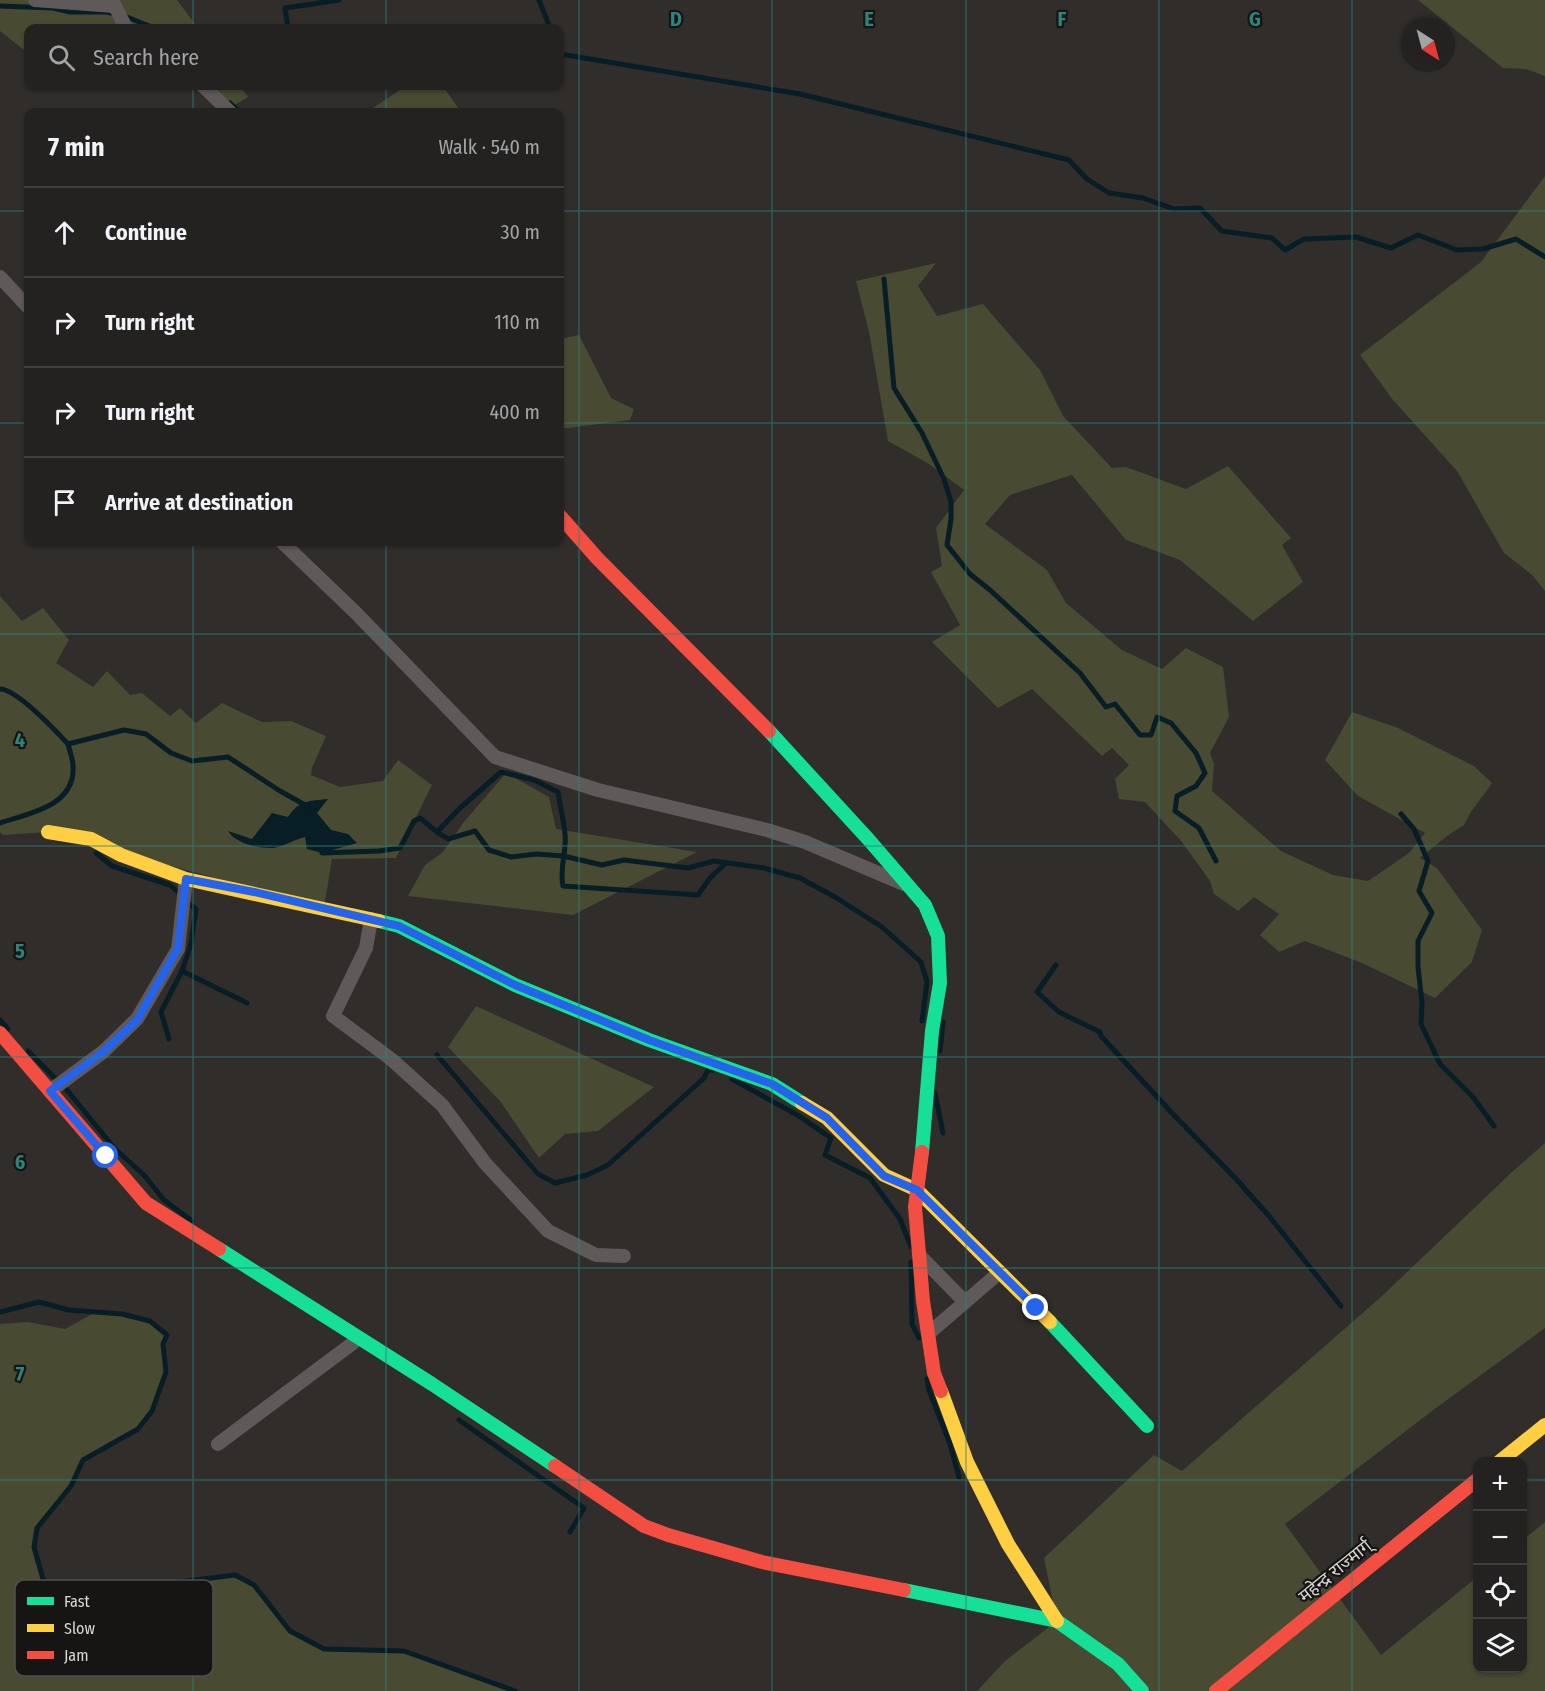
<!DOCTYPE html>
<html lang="en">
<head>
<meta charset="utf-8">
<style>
	body { margin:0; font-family:"Fira Sans Condensed","Noto Sans Devanagari",sans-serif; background:#302f2d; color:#f1f3f6 }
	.controls { position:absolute; right:18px; bottom:18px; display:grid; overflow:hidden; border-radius:12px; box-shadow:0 2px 4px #0004 }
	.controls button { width:54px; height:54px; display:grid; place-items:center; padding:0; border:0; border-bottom:2px solid #413f3e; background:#242220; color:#f1f3f6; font:30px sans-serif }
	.compass { position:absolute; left:1401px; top:18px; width:54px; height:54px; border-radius:50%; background:#242220; box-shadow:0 2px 4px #0004; rotate:144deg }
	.stop { position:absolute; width:18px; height:18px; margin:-14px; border:4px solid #2563eb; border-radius:50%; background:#fff }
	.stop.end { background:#2563eb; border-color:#fff; box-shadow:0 2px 6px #0008 }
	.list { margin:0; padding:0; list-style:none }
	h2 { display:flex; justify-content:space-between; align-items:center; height:78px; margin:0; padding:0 24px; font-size:26px }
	h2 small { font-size:20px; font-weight:400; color:#a3a4a5 }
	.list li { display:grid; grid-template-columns:39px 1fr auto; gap:18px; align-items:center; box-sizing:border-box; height:90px; padding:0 24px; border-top:2px solid #413f3e }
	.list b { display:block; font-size:22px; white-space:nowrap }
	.list em { font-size:20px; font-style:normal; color:#a3a4a5 }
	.icon { flex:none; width:33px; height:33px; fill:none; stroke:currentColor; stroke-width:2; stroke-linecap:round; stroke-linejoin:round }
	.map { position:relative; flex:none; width:1545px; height:1691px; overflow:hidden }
	.search { position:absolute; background:#242220; box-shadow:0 2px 4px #0004; left:24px; top:24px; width:540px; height:66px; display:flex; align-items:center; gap:15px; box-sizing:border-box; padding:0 21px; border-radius:12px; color:#a3a4a5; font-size:22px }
	.panel { position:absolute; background:#242220; box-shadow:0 2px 4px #0004; left:24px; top:108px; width:540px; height:438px; border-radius:12px }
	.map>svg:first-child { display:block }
	.green { fill:#484a32 }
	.water { fill:#071e27 }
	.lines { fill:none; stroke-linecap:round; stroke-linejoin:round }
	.stream { stroke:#071e27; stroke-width:5 }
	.street { stroke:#60595a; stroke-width:14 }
	.fast { stroke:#16e098; stroke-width:14 }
	.slow { stroke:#ffcf43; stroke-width:14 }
	.jam { stroke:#f24e42; stroke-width:14 }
	.route { stroke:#2563eb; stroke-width:8 }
	.grid { fill:none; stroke:#2d847d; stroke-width:1.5; stroke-opacity:0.55 }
	.labels { text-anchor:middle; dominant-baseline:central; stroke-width:4.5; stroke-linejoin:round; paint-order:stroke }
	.street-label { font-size:18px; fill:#d8d5d3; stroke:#171514 }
	.key { fill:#171514; stroke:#514f4d; stroke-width:1.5 }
	.key-label { font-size:16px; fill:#d8d5d3 }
	.grid-label { font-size:20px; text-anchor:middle; font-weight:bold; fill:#2d847d; stroke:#171514; stroke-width:4.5; stroke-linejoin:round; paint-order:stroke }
</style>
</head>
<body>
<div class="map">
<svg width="1545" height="1691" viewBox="0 0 1545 1691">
	<rect width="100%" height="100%" fill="#302d2b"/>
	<g class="green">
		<polygon points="0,0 177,0 198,28 28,28 28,53 0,31"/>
		<polygon points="1418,0 1545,0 1545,76 1526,69 1503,68"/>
		<polygon points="203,86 240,86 248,97 227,110"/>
		<polygon points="406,86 443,86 461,112 367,112"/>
		<polygon points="1545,176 1545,591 1532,575 1504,553 1457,471 1393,400 1360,355 1481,262"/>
		<polygon points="936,263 918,286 937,316 983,304 1040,370 1063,416 1112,468 1126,467 1186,489 1228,466 1291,538 1282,545 1303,582 1253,621 1180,560 1126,540 1072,475 1010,495 985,524 1047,570 1066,603 1122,650 1162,669 1186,648 1223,667 1229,717 1210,753 1214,764 1212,791 1281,851 1333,875 1368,881 1409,853 1425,833 1358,796 1325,760 1352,712 1398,728 1474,766 1492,783 1471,812 1464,825 1447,836 1420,858 1437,868 1482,930 1472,962 1435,998 1362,963 1305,941 1279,952 1260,935 1279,914 1254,897 1238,911 1214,894 1210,881 1182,842 1145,802 1119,799 1115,779 1129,765 1112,748 1102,756 1032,689 998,708 932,642 960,625 931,572 942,566 936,528 964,490 929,464 888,441 869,332 856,281"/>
		<polygon points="579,335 611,398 634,409 630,420 560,429 560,339"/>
		<polygon points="0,596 22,621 43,608 69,640 56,663 93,687 107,671 130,695 142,693 170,716 180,708 196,723 222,703 262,722 291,721 326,736 312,768 311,775 340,787 383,781 398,760 432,785 396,858 332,859 324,908 48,832 3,835 0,832"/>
		<polygon points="506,773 549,797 556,829 697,852 573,915 408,896 425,865 443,852 463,823"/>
		<polygon points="476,1006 654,1087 598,1131 565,1134 539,1158 500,1101 448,1047"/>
		<polygon points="1545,1143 1545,1328 1432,1411 1285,1524 1381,1655 1477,1577 1478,1668 1522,1668 1523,1540 1545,1522 1545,1691 977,1691 1005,1661 1057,1621 1044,1558 1154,1455 1182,1471 1382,1296 1512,1172"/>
		<polygon points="96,1312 122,1314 150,1321 167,1335 163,1344 166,1372 152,1411 138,1429 83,1460 71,1486 37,1528 34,1547 44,1579 61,1595 88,1605 108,1594 139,1587 235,1575 254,1585 290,1631 324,1649 404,1651 515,1691 0,1691 0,1324 28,1322 65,1329"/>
	</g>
	<path class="water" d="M328,799L317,813L331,830L348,834L357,843L322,853L307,849L305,837C296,839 280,848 273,848C259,849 235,843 228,831L252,839L272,813L288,817C299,800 309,801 328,799Z"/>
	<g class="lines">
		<g class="stream">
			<polyline points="539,0 550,28"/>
			<polyline points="0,6 53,8 70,12 107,12 127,17 154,28"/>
			<polyline points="288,28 285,8 339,0"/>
			<polyline points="560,54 800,94 1069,160 1087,179 1109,193 1143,198 1174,209 1200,208 1222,231 1272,238 1285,250 1304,239 1356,237 1391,248 1418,235 1457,250 1483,249 1516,239 1545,257"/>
			<polyline points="230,103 240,112"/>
			<polyline points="884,279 894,388 922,433 944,479 951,502 951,519 947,545 970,574 990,590 1080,673 1106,707 1115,704 1140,735 1151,735 1157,717 1171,723 1196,753 1205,773 1196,786 1177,796 1175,811 1199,828 1216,861"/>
			<path d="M0,689C18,690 55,730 68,744L124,730L146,734L171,753L192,761L228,757L280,791L307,806"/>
			<polyline points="1401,814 1414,829 1428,861 1419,891 1432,913 1418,941 1418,967 1422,1003 1421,1024 1440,1064 1473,1097 1494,1126"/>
			<path d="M0,823C30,813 75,806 73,767C73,760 70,751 68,744"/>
			<path d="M437,832L459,809L501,772L534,780L558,792C560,807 564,820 565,834C567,852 559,868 563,886L698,895L710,878L726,863"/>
			<polyline points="96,853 112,866 170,885 179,893"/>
			<polyline points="322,853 379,851 400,848 414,821 420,818 437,832 448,839 475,831 489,850 511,857 536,854 563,856 602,865 624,860 688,868 714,861 764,868 800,878 835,897 882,927 921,962 927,982 922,1021"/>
			<polyline points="1056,965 1037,992 1059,1012 1100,1032 1101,1036 1172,1113 1236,1179 1269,1216 1341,1306"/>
			<polyline points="182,971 191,944 196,909 188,903"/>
			<polyline points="0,1020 8,1029"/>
			<polyline points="169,1039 161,1012 182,971 247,1003"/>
			<polyline points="28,1051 67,1090 115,1149 144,1175 164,1200 192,1221"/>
			<polyline points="940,1051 943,1022"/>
			<polyline points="437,1055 538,1174 555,1183 587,1175 608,1165 704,1078 708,1070 713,1070"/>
			<polyline points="732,1079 799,1116 831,1138 825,1155 870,1178 900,1219 911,1247"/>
			<polyline points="935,1093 943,1133"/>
			<polyline points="911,1262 912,1324 919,1338"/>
			<polyline points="0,1312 39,1302 69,1310 122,1314 150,1321 167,1335 163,1344 166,1372 152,1411 138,1429 83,1460 71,1486 37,1528 34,1547 43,1579 61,1595 88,1605 108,1594 139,1587 235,1575 254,1585 290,1631 324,1649 404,1651 515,1691"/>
			<polyline points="927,1379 929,1390 950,1444 959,1477"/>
			<polyline points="459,1420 584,1508 570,1532"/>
		</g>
		<g class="street">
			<polyline points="35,0 114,6"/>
			<polyline points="112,0 126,28"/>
			<polyline points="203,86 230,112"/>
			<polyline points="0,277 28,307"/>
			<polyline points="282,542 356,613 495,757 598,790 767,830 805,842 904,884"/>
			<polyline points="371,919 366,948 333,1016 391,1059 442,1105 485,1163 548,1231 596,1255 624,1256"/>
			<polyline points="50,1091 103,1052 137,1019 178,949 186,879"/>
			<polyline points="920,1256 965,1302"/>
			<polyline points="928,1334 1000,1272"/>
			<polyline points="218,1444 353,1343 357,1338"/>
		</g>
		<g class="fast">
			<polyline points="769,731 869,840 925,905 938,936 940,983 932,1031 922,1152"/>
			<polyline points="379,921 399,926 515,985 649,1040 772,1084 802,1103"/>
			<polyline points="219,1249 432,1384 555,1466"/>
			<polyline points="1050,1322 1147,1426"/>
			<polyline points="904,1590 1057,1621 1118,1664 1142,1691"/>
		</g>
		<g class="slow">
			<polyline points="48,832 91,839 121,855 186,879 379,921"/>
			<polyline points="802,1103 827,1118 884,1175 917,1190 1050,1322"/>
			<polyline points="941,1391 967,1462 1008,1544 1057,1621"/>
			<polyline points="1499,1462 1545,1425"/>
		</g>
		<g class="jam">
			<polyline points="560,516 597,558 769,731"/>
			<polyline points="0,1033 146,1203 219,1249"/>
			<polyline points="922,1152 915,1207 923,1301 934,1373 941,1391"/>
			<polyline points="555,1466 644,1526 668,1535 762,1562 904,1590"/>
			<polyline points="1216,1691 1478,1479"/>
		</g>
	</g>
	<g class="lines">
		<polyline class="route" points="106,1156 50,1091 103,1052 137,1020 178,948 186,879 254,892 399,926 515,985 649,1040 772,1084 827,1118 884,1176 917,1190 1036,1308"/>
	</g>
	<path class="grid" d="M193,0V28M386,0V28M579,0V1691M772,0V1691M966,0V1691M1159,0V1691M1352,0V1691M193,86V112M386,86V112M0,211H28M560,211H1545M0,423H28M560,423H1545M193,542V1691M386,542V1691M0,634H1545M0,846H1545M0,1057H1545M0,1268H1545M0,1480H1478M1522,1480H1545"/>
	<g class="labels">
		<g class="street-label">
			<text transform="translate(1335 1571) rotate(-39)">महेन्द्र राज्मार्ग्</text>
		</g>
	</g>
	<rect x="15" y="1580" width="198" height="96" rx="9" class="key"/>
	<rect x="27" y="1597" width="27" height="8" fill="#16e098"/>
	<rect x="27" y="1624" width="27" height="8" fill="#ffcf43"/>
	<rect x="27" y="1651" width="27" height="8" fill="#f24e42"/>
	<g class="key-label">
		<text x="64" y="1607">Fast</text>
		<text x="64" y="1634">Slow</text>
		<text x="64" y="1661">Jam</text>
	</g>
	<g class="grid-label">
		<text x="676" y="26">D</text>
		<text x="869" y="26">E</text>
		<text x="1062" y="26">F</text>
		<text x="1255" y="26">G</text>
		<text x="20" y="747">4</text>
		<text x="20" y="958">5</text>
		<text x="20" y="1169">6</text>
		<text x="20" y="1381">7</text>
	</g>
</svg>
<div class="controls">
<button>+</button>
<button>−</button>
<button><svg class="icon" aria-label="locate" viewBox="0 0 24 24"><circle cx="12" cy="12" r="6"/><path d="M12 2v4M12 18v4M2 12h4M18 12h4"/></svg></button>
<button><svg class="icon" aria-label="layers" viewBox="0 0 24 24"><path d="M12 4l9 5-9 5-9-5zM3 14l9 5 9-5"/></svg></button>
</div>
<svg class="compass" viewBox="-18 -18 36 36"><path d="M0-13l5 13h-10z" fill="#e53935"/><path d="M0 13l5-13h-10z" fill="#a3a4a5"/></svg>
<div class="stop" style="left:106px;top:1156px"></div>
<div class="stop end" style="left:1036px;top:1308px"></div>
<div class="search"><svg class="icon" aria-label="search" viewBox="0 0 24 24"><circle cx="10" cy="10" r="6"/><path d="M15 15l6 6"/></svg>Search here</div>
<section class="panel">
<h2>7 min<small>Walk · 540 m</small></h2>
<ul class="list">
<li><svg class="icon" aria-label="ahead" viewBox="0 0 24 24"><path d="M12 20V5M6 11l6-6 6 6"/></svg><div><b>Continue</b></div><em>30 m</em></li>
<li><svg class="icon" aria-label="right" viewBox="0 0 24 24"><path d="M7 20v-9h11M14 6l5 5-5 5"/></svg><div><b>Turn right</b></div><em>110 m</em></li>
<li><svg class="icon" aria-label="right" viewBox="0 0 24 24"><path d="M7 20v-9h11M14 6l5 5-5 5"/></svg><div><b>Turn right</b></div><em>400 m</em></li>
<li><svg class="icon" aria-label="arrive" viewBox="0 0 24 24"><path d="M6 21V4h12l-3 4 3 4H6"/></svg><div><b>Arrive at destination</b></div></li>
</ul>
</section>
</div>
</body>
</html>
